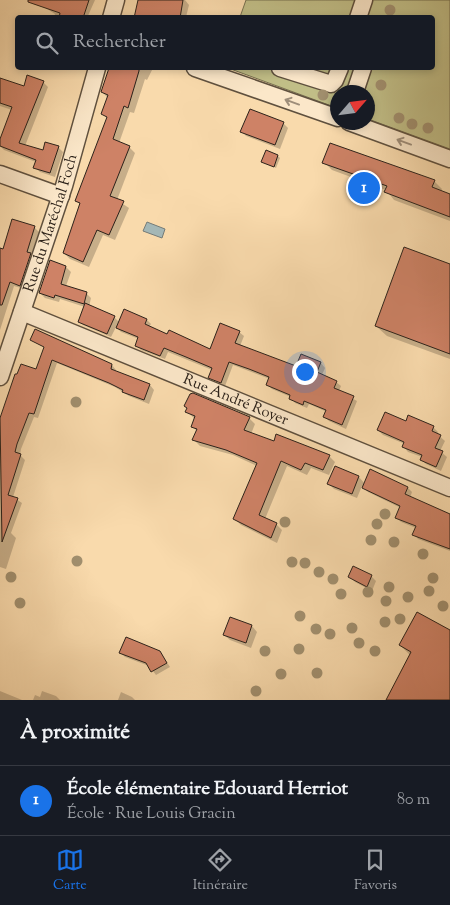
<!DOCTYPE html>
<html lang="fr">
<head>
<meta charset="utf-8">
<style>
	body { margin:0; font-family:"Sorts Mill Goudy",serif; background:#242831; color:#f1f3f6 }
	.compass { position:absolute; left:330px; top:85px; width:45px; height:45px; border-radius:50%; background:#171b24; box-shadow:0 2px 8px #0003; rotate:62deg }
	.you { position:absolute; left:304px; top:371px; width:18px; height:18px; margin:-12px; border:4px solid #fff; border-radius:50%; background:#1a73e8; box-shadow:0 0 0 8px #1a73e833 }
	.badge { display:grid; place-items:center; width:32px; height:32px; border-radius:50%; background:#1a73e8; color:#fff; font-size:16px; font-weight:700 }
	.pin { position:absolute; translate:-50% -50%; border:2px solid #fff; box-shadow:0 1px 5px #0006 }
	.list { margin:0; padding:0; list-style:none }
	h2 { display:flex; justify-content:space-between; align-items:center; height:65px; margin:0; padding:0 20px; font-size:21px }
	h2 small { font-size:16px; font-weight:400; color:#9ea1a6 }
	.list li { display:grid; grid-template-columns:32px 1fr auto; gap:15px; align-items:center; box-sizing:border-box; height:70px; padding:0 20px; border-top:1px solid #363941 }
	.list b { display:block; font-size:19px; white-space:nowrap }
	.list p { margin:0; font-size:16px; white-space:nowrap; color:#9ea1a6 }
	.list em { font-size:16px; font-style:normal; color:#9ea1a6 }
	.icon { flex:none; width:28px; height:28px; fill:none; stroke:currentColor; stroke-width:2; stroke-linecap:round; stroke-linejoin:round }
	.map { position:relative; flex:none; width:450px; height:700px; overflow:hidden }
	.search { position:absolute; background:#171b24; box-shadow:0 2px 8px #0003; left:15px; right:15px; top:15px; height:55px; display:flex; align-items:center; gap:12px; box-sizing:border-box; padding:0 18px; border-radius:5px; color:#9ea1a6; font-size:19px }
	.sheet { height:135px; background:#171b24 }
	nav { display:flex; justify-content:space-around; align-items:center; box-sizing:border-box; height:70px; border-top:1px solid #363941; background:#171b24; font-size:14px; color:#9ea1a6 }
	nav a { display:grid; justify-items:center; gap:2px }
	nav .on { color:#1a73e8 }
	.map>svg:first-child { display:block }
	.green { fill:#c1be87; stroke:#767050 }
	.water { fill:#a4b7b6; stroke:#747b78 }
	.shadow { fill:#0003 }
	.building { fill:#ce8266; stroke:#2c221a }
	.lines { fill:none; stroke-linecap:round; stroke-linejoin:round }
	.minor-casing { stroke:#5f503e; stroke-width:19 }
	.minor { stroke:#fbe7c9; stroke-width:16 }
	.tree { fill:#a18f6e }
	.oneway { stroke:#9e8e7a }
	.labels { text-anchor:middle; dominant-baseline:central; stroke-width:4; stroke-linejoin:round; paint-order:stroke }
	.street-label { font-size:15px; fill:#2c221a; stroke:#fbe7c9 }
</style>
</head>
<body>
<div class="map">
<svg width="450" height="700" viewBox="0 0 450 700">
	<rect width="100%" height="100%" fill="#f9daac"/>
	<filter id="stains"><feTurbulence type="fractalNoise" baseFrequency=".004" numOctaves="4"/><feColorMatrix values="0 0 0 0 .2 0 0 0 0 .09 0 0 0 0 .02 0 0 0 .5 -.17"/></filter>
	<radialGradient id="worn" r=".72"><stop offset=".6" stop-color="#630" stop-opacity="0"/><stop offset="1" stop-color="#630" stop-opacity=".3"/></radialGradient>
	<polygon class="green" points="246,0 450,0 450,149 368,119 368,92 338,92 337,108 228,68 432,68 432,18 240,17"/>
	<polygon class="water" points="147,222 165,229 162,238 143,231"/>
	<g class="shadow">
		<polygon points="46,0 95,0 87,18 54,18 55,14 44,7"/>
		<polygon points="140,0 185,0 189,5 186,17 135,18"/>
		<polygon points="119,68 153,68 147,80 145,79 134,113 130,112 119,143 129,147 135,153 117,200 129,208 115,240 103,235 89,267 70,259 64,253 81,205 76,200 108,119 102,113 108,98 102,92 113,81"/>
		<polygon points="0,79 25,87 43,82 48,87 25,146 44,152 58,147 63,152 55,177 40,172 35,167 36,162 4,150 0,146 12,110 0,106"/>
		<polygon points="283,123 288,128 280,149 246,136 242,131"/>
		<polygon points="278,156 280,158 276,168 263,161"/>
		<polygon points="324,162 434,181 442,189 441,192 450,195 450,221 394,200 386,190 332,170"/>
		<polygon points="34,227 39,232 31,255 35,259 24,289 14,286 0,330 0,249 4,251"/>
		<polygon points="450,266 450,359 387,336 376,326"/>
		<polygon points="66,267 71,272 66,286 86,293 91,298 89,307 114,317 119,322 147,320 151,324 149,327 210,350 239,332 244,336 240,346 297,368 302,356 321,363 325,368 322,375 336,382 341,386 339,391 357,401 346,429 329,421 325,417 327,412 309,404 307,408 295,403 291,397 272,389 267,384 270,379 233,365 225,386 210,378 212,370 168,352 165,359 141,350 137,346 139,339 121,332 116,327 111,337 83,325 79,321 85,307 60,299 59,302 45,298 40,293"/>
		<polygon points="36,330 112,365 116,370 116,372 150,385 154,390 149,404 129,396 115,387 57,363 38,418 34,417 21,449 20,455 25,460 13,497 22,503 11,533 16,538 6,569 0,567 0,423 16,375 37,371 45,348 32,340"/>
		<polygon points="187,412 249,418 255,424 251,434 274,442 329,456 335,462 329,475 311,468 307,475 287,466 265,519 276,524 282,530 277,543 241,525 235,519 257,466 233,455 200,446 194,440 197,431 192,426 195,419"/>
		<polygon points="406,422 433,427 438,432 437,434 445,441 440,451 447,457 441,471 426,464 421,459 422,457 408,452 404,447 405,444 383,435 378,430"/>
		<polygon points="336,468 359,477 365,484 370,471 408,488 412,492 410,498 450,515 450,551 418,539 414,534 416,528 401,522 397,518 401,508 368,492 362,486 357,498 334,489 329,484"/>
		<polygon points="371,576 376,581 372,591 355,582 350,577"/>
		<polygon points="230,619 252,626 257,632 251,648 230,640 224,635"/>
		<polygon points="450,631 450,700 387,700 410,655 400,645"/>
		<polygon points="160,652 170,667 156,675 149,666 125,657 121,653"/>
		<polygon points="0,691 22,700 0,700"/>
		<polygon points="42,691 56,696 60,700 33,700 35,695 40,697"/>
		<polygon points="121,692 132,697 135,700 118,700"/>
	</g>
	<g class="building">
		<polygon points="28,0 89,0 83,18 59,18 60,13 28,2"/>
		<polygon points="138,0 183,0 180,18 134,18"/>
		<polygon points="109,68 139,68 139,71 128,108 124,106 113,139 130,146 110,196 124,201 109,235 97,230 83,262 63,253 80,203 75,201 107,117 101,114 108,95 101,92"/>
		<polygon points="27,75 44,81 19,143 43,150 45,142 59,146 50,173 33,168 36,160 0,146 0,139 12,107 0,103 0,78 24,86"/>
		<polygon points="250,109 284,122 275,145 240,132"/>
		<polygon points="330,143 435,180 432,187 450,194 450,217 384,192 387,186 322,163"/>
		<polygon points="266,150 278,155 274,167 261,162"/>
		<polygon points="12,219 35,226 27,252 31,253 20,286 10,282 2,305 0,305 0,248 3,249"/>
		<polygon points="404,247 450,264 450,354 375,326"/>
		<polygon points="50,260 66,266 61,284 87,292 84,304 55,295 54,298 39,293"/>
		<polygon points="85,303 115,316 107,334 78,322"/>
		<polygon points="124,309 147,319 145,324 167,334 169,330 210,349 220,323 240,331 235,343 296,366 301,354 321,362 317,372 337,381 334,388 354,396 342,425 323,417 326,410 304,401 303,405 289,399 290,395 266,385 269,377 249,369 229,362 221,383 208,378 212,368 186,357 164,348 160,356 135,346 138,337 116,328"/>
		<polygon points="35,329 112,364 111,369 150,384 144,400 122,392 123,390 109,383 52,360 34,414 29,413 17,444 15,452 21,454 8,495 18,498 2,542 0,418 15,374 17,374 21,364 36,369 44,347 30,340"/>
		<polygon points="193,393 250,417 244,430 274,441 276,434 330,455 323,470 305,463 301,470 281,461 259,515 277,523 271,538 233,519 257,463 226,450 192,440 197,429 191,427 195,416 185,412 187,408 184,406 190,394"/>
		<polygon points="385,412 406,421 408,415 434,426 432,431 441,435 435,448 443,451 436,467 420,460 422,455 402,447 404,442 377,430"/>
		<polygon points="335,466 359,476 352,494 327,484"/>
		<polygon points="370,469 408,487 405,494 450,514 450,549 412,535 416,526 395,518 400,506 362,488"/>
		<polygon points="353,566 372,575 367,587 348,577"/>
		<polygon points="417,612 450,630 450,700 386,700 411,652 399,645"/>
		<polygon points="230,617 252,625 246,643 223,635"/>
		<polygon points="126,637 160,651 167,663 151,672 146,663 119,653"/>
	</g>
	<g class="lines">
		<defs>
			<g id="minor">
				<polyline points="111,18 116,0"/>
				<polyline points="358,18 364,0"/>
				<polyline points="195,68 338,118"/>
				<polyline points="280,68 331,84 335,80 340,68"/>
				<polyline points="355,92 363,68"/>
				<polyline points="349,122 450,159"/>
				<polyline points="0,174 61,196"/>
				<path id="s1" d="M22,312L450,488"/>
				<path id="s2" d="M0,377L64,186L97,68"/>
			</g>
		</defs>
		<use href="#minor" class="minor-casing"/>
		<use href="#minor" class="minor"/>
	</g>
	<g class="tree">
		<circle cx="390" cy="10" r="5.5"/>
		<circle cx="381" cy="85" r="5.5"/>
		<circle cx="323" cy="95" r="5.5"/>
		<circle cx="399" cy="118" r="5.5"/>
		<circle cx="412" cy="124" r="5.5"/>
		<circle cx="428" cy="128" r="5.5"/>
		<circle cx="76" cy="402" r="5.5"/>
		<circle cx="385" cy="514" r="5.5"/>
		<circle cx="285" cy="522" r="5.5"/>
		<circle cx="377" cy="524" r="5.5"/>
		<circle cx="371" cy="540" r="5.5"/>
		<circle cx="394" cy="542" r="5.5"/>
		<circle cx="423" cy="554" r="5.5"/>
		<circle cx="77" cy="561" r="5.5"/>
		<circle cx="292" cy="562" r="5.5"/>
		<circle cx="305" cy="563" r="5.5"/>
		<circle cx="319" cy="572" r="5.5"/>
		<circle cx="11" cy="577" r="5.5"/>
		<circle cx="433" cy="578" r="5.5"/>
		<circle cx="333" cy="579" r="5.5"/>
		<circle cx="389" cy="587" r="5.5"/>
		<circle cx="429" cy="591" r="5.5"/>
		<circle cx="368" cy="592" r="5.5"/>
		<circle cx="341" cy="594" r="5.5"/>
		<circle cx="408" cy="597" r="5.5"/>
		<circle cx="386" cy="601" r="5.5"/>
		<circle cx="20" cy="603" r="5.5"/>
		<circle cx="443" cy="606" r="5.5"/>
		<circle cx="300" cy="616" r="5.5"/>
		<circle cx="400" cy="619" r="5.5"/>
		<circle cx="385" cy="622" r="5.5"/>
		<circle cx="352" cy="628" r="5.5"/>
		<circle cx="316" cy="629" r="5.5"/>
		<circle cx="330" cy="634" r="5.5"/>
		<circle cx="359" cy="643" r="5.5"/>
		<circle cx="299" cy="649" r="5.5"/>
		<circle cx="265" cy="651" r="5.5"/>
		<circle cx="375" cy="651" r="5.5"/>
		<circle cx="317" cy="673" r="5.5"/>
		<circle cx="281" cy="674" r="5.5"/>
		<circle cx="256" cy="691" r="5.5"/>
	</g>
	<defs><path id="oneway-shaft" d="M-6 0H5M1.5-3L5.5 0L1.5 3" fill="none" stroke-width="1.6" stroke-linecap="round" stroke-linejoin="round" transform="scale(1.25)"/></defs>
	<g class="oneway">
		<use href="#oneway-shaft" transform="translate(292 102) rotate(-160)"/>
		<use href="#oneway-shaft" transform="translate(404 142) rotate(-160)"/>
	</g>
	<g class="labels">
		<g class="street-label">
			<text stroke="none"><textPath href="#s2" startOffset="162">Rue du Maréchal Foch</textPath></text>
			<text stroke="none"><textPath href="#s1" startOffset="231">Rue André Royer</textPath></text>
		</g>
	</g>
	<rect width="100%" height="100%" filter="url(#stains)"/>
	<rect width="100%" height="100%" fill="url(#worn)"/>
</svg>
<svg class="compass" viewBox="-18 -18 36 36"><path d="M0-13l5 13h-10z" fill="#e53935"/><path d="M0 13l5-13h-10z" fill="#9ea1a6"/></svg>
<div class="you"></div>
<div class="pin badge" style="left:364px;top:188px">1</div>
<div class="search"><svg class="icon" aria-label="search" viewBox="0 0 24 24"><circle cx="10" cy="10" r="6"/><path d="M15 15l6 6"/></svg>Rechercher</div>
</div>
<section class="sheet">
<h2>À proximité<small></small></h2>
<ul class="list">
<li><span class="badge">1</span><div><b>École élémentaire Edouard Herriot</b><p>École · Rue Louis Gracin</p></div><em>80 m</em></li>
</ul>
</section>
<nav>
<a class="on"><svg class="icon" aria-label="map" viewBox="0 0 24 24"><path d="M3 6l6-2 6 2 6-2v14l-6 2-6-2-6 2zM9 4v14M15 6v14"/></svg>Carte</a>
<a><svg class="icon" aria-label="directions" viewBox="0 0 24 24"><path d="M12 3l9 9-9 9-9-9zM9 14v-3h6M13 9l2 2-2 2"/></svg>Itinéraire</a>
<a><svg class="icon" aria-label="saved" viewBox="0 0 24 24"><path d="M7 4h10v16l-5-4-5 4z"/></svg>Favoris</a>
</nav>
</body>
</html>
